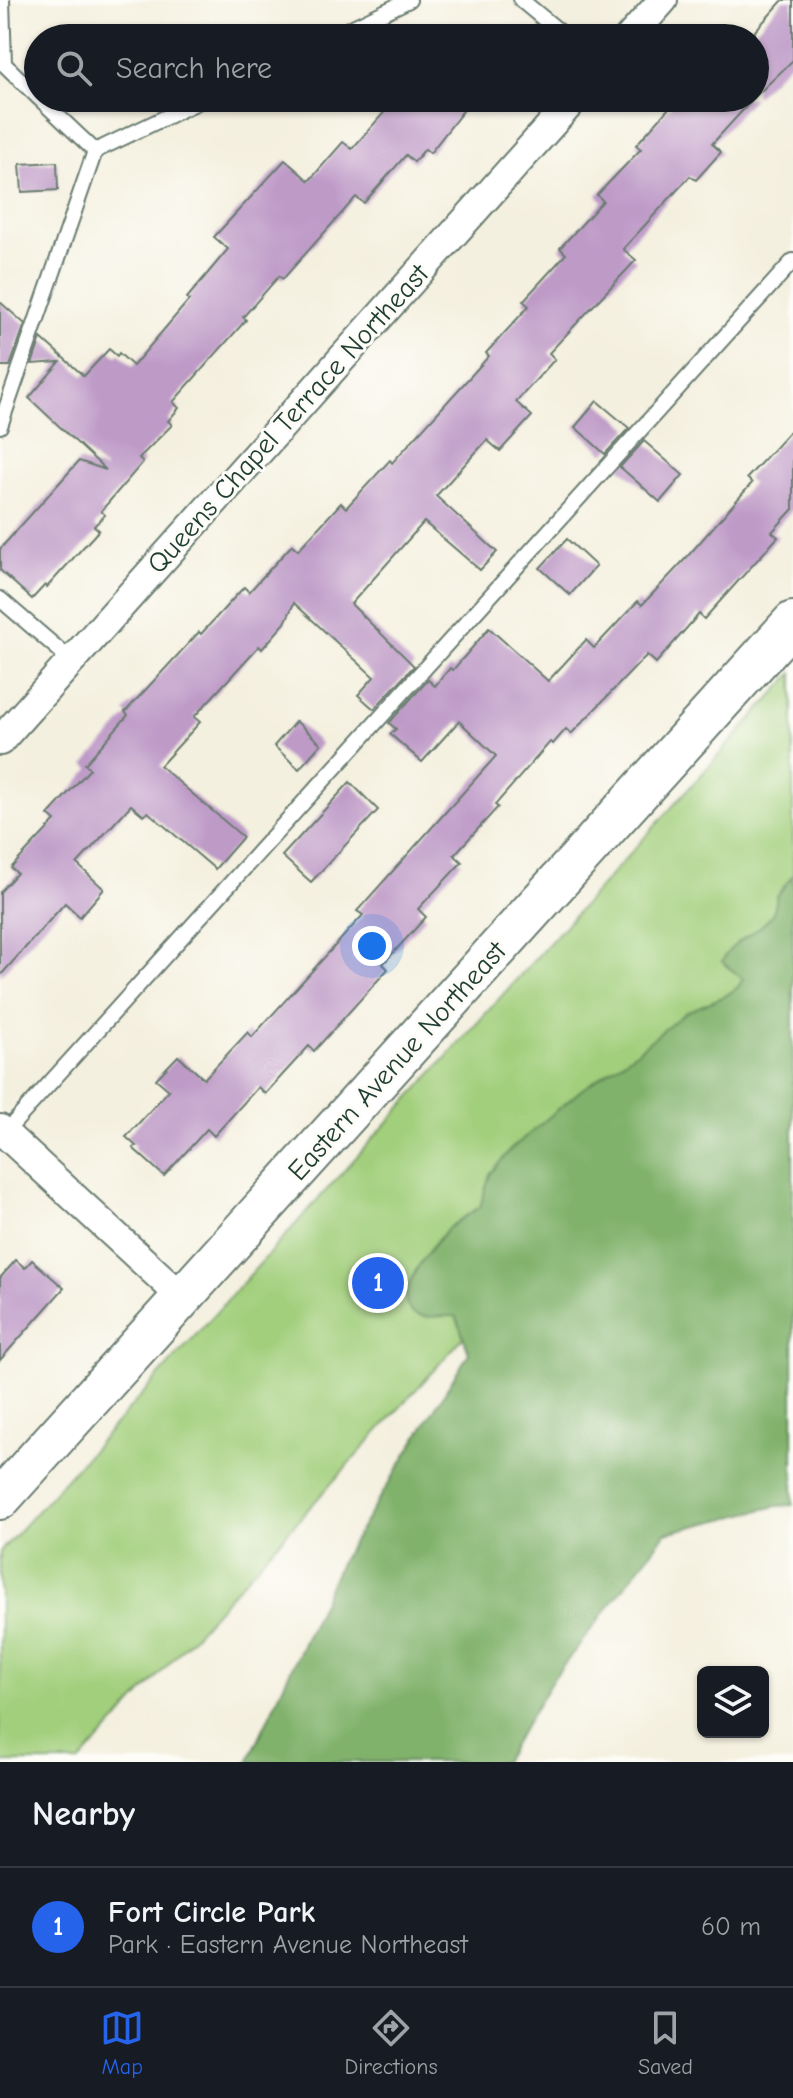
<!DOCTYPE html>
<html lang="en">
<head>
<meta charset="utf-8">
<style>
	body { margin:0; font-family:"Comic Neue",sans-serif; background:#242831; color:#f1f3f6 }
	.controls { position:absolute; right:24px; bottom:24px; display:grid; overflow:hidden; border-radius:12px; box-shadow:0 2px 6px #0004 }
	.controls button { width:72px; height:72px; display:grid; place-items:center; padding:0; border:0; border-bottom:2px solid #363941; background:#171b24; color:#f1f3f6; font:40px sans-serif }
	.you { position:absolute; left:372px; top:946px; width:28px; height:28px; margin:-20px; border:6px solid #fff; border-radius:50%; background:#1a73e8; box-shadow:0 0 0 12px #1a73e833 }
	.badge { display:grid; place-items:center; width:52px; height:52px; border-radius:50%; background:#2563eb; color:#fff; font-size:26px; font-weight:700 }
	.pin { position:absolute; translate:-50% -50%; border:4px solid #fff; box-shadow:0 2px 8px #0006 }
	.list { margin:0; padding:0; list-style:none }
	h2 { display:flex; justify-content:space-between; align-items:center; height:104px; margin:0; padding:0 32px; font-size:34px }
	h2 small { font-size:26px; font-weight:400; color:#9ea1a6 }
	.list li { display:grid; grid-template-columns:52px 1fr auto; gap:24px; align-items:center; box-sizing:border-box; height:120px; padding:0 32px; border-top:2px solid #363941 }
	.list b { display:block; font-size:30px; white-space:nowrap }
	.list p { margin:0; font-size:26px; white-space:nowrap; color:#9ea1a6 }
	.list em { font-size:26px; font-style:normal; color:#9ea1a6 }
	.icon { flex:none; width:44px; height:44px; fill:none; stroke:currentColor; stroke-width:2; stroke-linecap:round; stroke-linejoin:round }
	.map { position:relative; flex:none; width:793px; height:1762px; overflow:hidden }
	.search { position:absolute; background:#171b24; box-shadow:0 2px 6px #0004; left:24px; right:24px; top:24px; height:88px; display:flex; align-items:center; gap:20px; box-sizing:border-box; padding:0 28px; border-radius:44px; color:#9ea1a6; font-size:30px }
	.sheet { height:224px; background:#171b24 }
	nav { display:flex; justify-content:space-around; align-items:center; box-sizing:border-box; height:112px; border-top:2px solid #363941; background:#171b24; font-size:22px; color:#9ea1a6 }
	nav a { display:grid; justify-items:center; gap:4px }
	nav .on { color:#2563eb }
	.map>svg:first-child { display:block }
	.green { fill:#a2cf7c; stroke:#608658; stroke-width:2 }
	.forest { fill:#81b26c; stroke:#507850; stroke-width:2 }
	.building { fill:#be9ac7 }
	.lines { fill:none; stroke-linecap:round; stroke-linejoin:round }
	.lane-casing { stroke:#6a7c70; stroke-width:18 }
	.street-casing { stroke:#6a7c70; stroke-width:32 }
	.secondary-casing { stroke:#6a7c70; stroke-width:44 }
	.lane { stroke:#fff; stroke-width:14 }
	.street { stroke:#fff; stroke-width:28 }
	.secondary { stroke:#fff; stroke-width:40 }
	.labels { text-anchor:middle; dominant-baseline:central; stroke-width:6; stroke-linejoin:round; paint-order:stroke }
	.street-label { font-size:28px; fill:#1f3d34; stroke:#fdfcf7 }
</style>
</head>
<body>
<div class="map">
<svg width="793" height="1762" viewBox="0 0 793 1762">
	<rect width="100%" height="100%" fill="#fdfcf7"/>
	<filter id="ink" filterUnits="userSpaceOnUse"><feTurbulence type="fractalNoise" baseFrequency=".0125" numOctaves="2"/><feDisplacementMap in="SourceGraphic" scale="16" xChannelSelector="R" yChannelSelector="G"/><feConvolveMatrix kernelMatrix="1 2 1 2 8 2 1 2 1" color-interpolation-filters="sRGB"/></filter>
	<filter id="wash" filterUnits="userSpaceOnUse"><feTurbulence type="fractalNoise" baseFrequency=".006" numOctaves="4" result="noise"/><feDisplacementMap in="SourceGraphic" scale="32" xChannelSelector="R" yChannelSelector="G"/><feGaussianBlur stdDeviation="1.8" result="paint"/><feColorMatrix in="noise" values="0 0 0 0 0 0 0 0 0 0 0 0 0 0 0 0 0 1.4 0 .05"/><feComposite in="paint" operator="in"/></filter>
	<g filter="url(#wash)">
		<rect width="100%" height="100%" fill="#f4f0df"/>
		<polygon class="green" points="793,673 793,972 80,1762 0,1762 0,1552"/>
		<path class="forest" d="M793,875V1505L777,1506L666,1533L553,1679L503,1762H248L341,1561L469,1353L456,1316C444,1315 423,1320 413,1313C389,1296 435,1241 449,1228C459,1220 469,1214 480,1207L490,1174L510,1150L581,1090L635,1053L686,1012L725,996L738,987L743,979L722,962C733,934 778,930 776,897Z"/>
		<g id="blocks">
			<g class="building">
				<polygon points="783,0 793,0 793,60 755,97 755,31"/>
				<polygon points="413,98 473,98 430,153 425,149 414,162 406,155 364,203 356,197 283,279 279,276 243,317 246,320 173,402 179,408 168,421 172,425 139,458 143,462 101,511 105,515 94,526 99,530 47,587 45,585 32,599 0,570 0,549 79,461 106,470 29,398 60,362 32,364 41,338 84,376 109,349 117,356 119,353 133,366 189,300 187,298 228,249 214,237 285,160 309,181 343,142 352,149 395,100 404,109"/>
				<polygon points="678,98 754,98 712,144 721,152 696,180 690,176 623,249 636,260 549,353 555,359 516,402 532,416 500,451 487,440 436,496 497,552 480,570 424,522 351,604 414,666 374,709 358,695 374,677 294,603 285,623 262,649 259,646 194,717 200,722 160,766 243,837 215,869 148,812 144,816 131,805 77,864 104,889 80,917 65,903 0,976 0,892 17,873 11,868 55,821 48,815 90,769 85,764 128,715 125,712 199,632 201,634 244,587 249,592 292,545 298,550 341,503 346,508 390,460 392,463 489,356 486,353 529,306 523,301 566,254 560,248 603,201 597,195 641,149 636,145"/>
				<polygon points="57,162 58,190 22,192 20,164"/>
				<polygon points="0,302 25,324 10,366 0,366"/>
				<polygon points="597,401 629,428 605,454 575,427"/>
				<polygon points="793,428 793,509 772,532 778,537 704,619 699,614 656,663 647,655 571,734 566,729 553,744 550,742 495,805 498,807 454,855 462,862 418,909 426,917 383,964 388,969 314,1051 309,1046 265,1094 258,1087 214,1136 207,1129 164,1176 133,1148 136,1146 126,1137 169,1090 156,1079 178,1056 204,1079 248,1032 252,1037 363,915 357,911 496,756 459,721 422,762 390,734 396,729 389,723 428,680 435,686 450,668 453,670 489,628 548,681 586,640 594,648 638,601 642,605 687,557 752,483 747,478"/>
				<polygon points="644,441 683,475 660,502 620,467"/>
				<polygon points="567,539 596,566 570,595 540,568"/>
				<polygon points="296,721 321,744 299,769 274,746"/>
				<polygon points="350,782 378,810 311,882 282,856"/>
				<polygon points="16,1260 25,1268 32,1260 64,1288 0,1360 0,1278"/>
			</g>
		</g>
	</g>
	<g filter="url(#ink)">
		<use href="#blocks" fill-opacity="0" stroke="#6a7c70" stroke-width="2"/>
		<g class="lines">
			<defs>
				<g id="lane">
					<polyline points="2,0 4,64 38,97"/>
					<polyline points="521,0 567,38"/>
					<polyline points="330,38 409,0"/>
					<polyline points="39,98 95,151"/>
					<polyline points="0,426 95,151 206,98"/>
					<polyline points="0,599 72,661"/>
					<polyline points="2,1136 793,261"/>
				</g>
				<g id="street">
					<polyline points="629,38 663,0"/>
					<polyline points="0,741 575,98"/>
					<polyline points="0,1129 183,1298"/>
				</g>
				<polyline id="secondary" points="0,1499 793,622"/>
			</defs>
			<use href="#lane" class="lane-casing"/>
			<use href="#street" class="street-casing"/>
			<use href="#secondary" class="secondary-casing"/>
			<use href="#lane" class="lane"/>
			<use href="#street" class="street"/>
			<use href="#secondary" class="secondary"/>
		</g>
	</g>
	<g class="labels">
		<g class="street-label">
			<text transform="translate(288 419) rotate(-48)">Queens Chapel Terrace Northeast</text>
			<text transform="translate(397 1061) rotate(-48)">Eastern Avenue Northeast</text>
		</g>
	</g>
</svg>
<div class="controls">
<button><svg class="icon" aria-label="layers" viewBox="0 0 24 24"><path d="M12 4l9 5-9 5-9-5zM3 14l9 5 9-5"/></svg></button>
</div>
<div class="you"></div>
<div class="pin badge" style="left:378px;top:1283px">1</div>
<div class="search"><svg class="icon" aria-label="search" viewBox="0 0 24 24"><circle cx="10" cy="10" r="6"/><path d="M15 15l6 6"/></svg>Search here</div>
</div>
<section class="sheet">
<h2>Nearby<small></small></h2>
<ul class="list">
<li><span class="badge">1</span><div><b>Fort Circle Park</b><p>Park · Eastern Avenue Northeast</p></div><em>60 m</em></li>
</ul>
</section>
<nav>
<a class="on"><svg class="icon" aria-label="map" viewBox="0 0 24 24"><path d="M3 6l6-2 6 2 6-2v14l-6 2-6-2-6 2zM9 4v14M15 6v14"/></svg>Map</a>
<a><svg class="icon" aria-label="directions" viewBox="0 0 24 24"><path d="M12 3l9 9-9 9-9-9zM9 14v-3h6M13 9l2 2-2 2"/></svg>Directions</a>
<a><svg class="icon" aria-label="saved" viewBox="0 0 24 24"><path d="M7 4h10v16l-5-4-5 4z"/></svg>Saved</a>
</nav>
</body>
</html>
